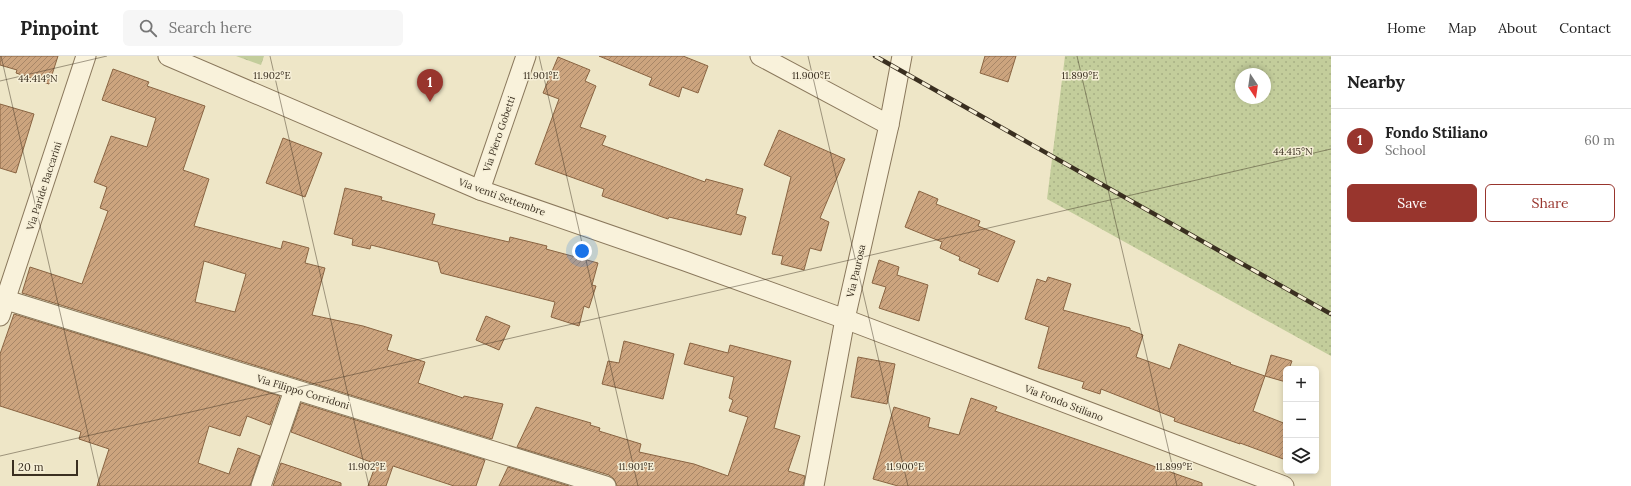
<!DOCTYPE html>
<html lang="en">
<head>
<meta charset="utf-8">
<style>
	body { margin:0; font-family:Lora,serif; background:#f6f6f6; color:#222 }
	.controls { position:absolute; right:12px; bottom:12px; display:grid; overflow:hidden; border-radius:6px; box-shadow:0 2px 6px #0003 }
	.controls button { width:36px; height:36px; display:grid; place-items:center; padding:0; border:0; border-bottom:1px solid #e0e0e0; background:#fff; color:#222; font:20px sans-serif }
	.compass { position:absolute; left:1235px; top:12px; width:36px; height:36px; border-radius:50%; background:#fff; box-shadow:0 2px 6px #0003; rotate:167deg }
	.scale { position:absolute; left:12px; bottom:10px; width:66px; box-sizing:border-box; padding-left:4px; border:2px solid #3a2f20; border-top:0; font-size:11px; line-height:14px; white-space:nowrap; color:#3a2f20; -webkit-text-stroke:3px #f6efd7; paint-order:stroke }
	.you { position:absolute; left:582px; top:195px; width:14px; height:14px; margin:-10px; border:3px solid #fff; border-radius:50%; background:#1a73e8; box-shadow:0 0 0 6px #1a73e833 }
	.badge { display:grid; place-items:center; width:26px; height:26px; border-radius:50%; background:#98352d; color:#fff; font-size:13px; font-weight:700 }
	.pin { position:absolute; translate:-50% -33px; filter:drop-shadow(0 1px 2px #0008) }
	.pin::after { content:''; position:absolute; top:21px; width:14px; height:12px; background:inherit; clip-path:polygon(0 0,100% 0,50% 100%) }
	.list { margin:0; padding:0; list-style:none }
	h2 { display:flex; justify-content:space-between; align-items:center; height:52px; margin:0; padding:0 16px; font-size:17px }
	h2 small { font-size:13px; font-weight:400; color:#767676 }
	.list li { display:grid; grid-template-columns:26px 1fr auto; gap:12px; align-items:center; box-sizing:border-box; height:64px; padding:0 16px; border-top:1px solid #e0e0e0 }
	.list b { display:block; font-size:15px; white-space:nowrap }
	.list p { margin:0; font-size:13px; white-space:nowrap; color:#767676 }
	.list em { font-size:13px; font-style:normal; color:#767676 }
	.actions { display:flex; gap:8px; padding:12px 16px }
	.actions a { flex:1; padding:9px 0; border:1px solid #98352d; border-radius:6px; text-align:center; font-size:14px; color:#98352d }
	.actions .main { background:#98352d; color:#fff }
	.icon { flex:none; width:22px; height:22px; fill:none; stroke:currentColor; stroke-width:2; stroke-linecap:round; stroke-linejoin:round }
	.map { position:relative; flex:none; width:1331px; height:430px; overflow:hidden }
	header { display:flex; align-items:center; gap:24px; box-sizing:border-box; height:56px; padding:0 20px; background:#fff; border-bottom:1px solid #e0e0e0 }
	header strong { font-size:19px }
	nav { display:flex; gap:22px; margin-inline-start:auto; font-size:14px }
	.search { width:280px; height:36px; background:#f6f6f6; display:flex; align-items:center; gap:10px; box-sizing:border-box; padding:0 14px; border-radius:6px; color:#767676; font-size:15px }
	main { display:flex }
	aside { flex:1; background:#fff }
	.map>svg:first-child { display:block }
	.grass { fill:url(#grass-dots); fill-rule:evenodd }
	.forest { fill:url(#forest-crowns) }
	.building { fill:url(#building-hatch); stroke:#896442; fill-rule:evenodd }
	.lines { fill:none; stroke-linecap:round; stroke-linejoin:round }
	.street-casing { stroke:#8a785c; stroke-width:21 }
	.street { stroke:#f9f2db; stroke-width:19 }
	.rail-casing { stroke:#3a2f20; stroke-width:4.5 }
	.rail { stroke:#f6efd7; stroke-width:3; stroke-dasharray:9; stroke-linecap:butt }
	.ticks { fill:none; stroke:#3a2f20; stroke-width:1; stroke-opacity:0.45 }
	.labels { text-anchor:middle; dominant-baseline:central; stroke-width:3; stroke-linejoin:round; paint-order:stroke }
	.street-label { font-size:10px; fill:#3a2f20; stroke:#f6efd7 }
	.ticks-label { font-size:10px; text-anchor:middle; fill:#3a2f20; stroke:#f6efd7; stroke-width:3; stroke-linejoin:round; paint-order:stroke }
</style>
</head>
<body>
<header>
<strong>Pinpoint</strong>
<div class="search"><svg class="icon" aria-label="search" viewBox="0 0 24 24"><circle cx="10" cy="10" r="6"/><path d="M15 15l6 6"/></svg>Search here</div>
<nav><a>Home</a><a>Map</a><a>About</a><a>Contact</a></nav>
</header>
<main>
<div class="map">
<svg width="1331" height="430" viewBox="0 0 1331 430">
	<defs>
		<pattern id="grass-dots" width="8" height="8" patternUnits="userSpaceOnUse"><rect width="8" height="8" fill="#c3cd9b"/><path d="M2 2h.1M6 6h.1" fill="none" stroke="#a8b085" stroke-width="1.8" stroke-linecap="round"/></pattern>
		<pattern id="forest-crowns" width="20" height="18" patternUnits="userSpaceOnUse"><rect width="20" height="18" fill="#c3cd9b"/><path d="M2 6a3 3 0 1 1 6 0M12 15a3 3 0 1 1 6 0" fill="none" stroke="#a8b085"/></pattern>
		<pattern id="building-hatch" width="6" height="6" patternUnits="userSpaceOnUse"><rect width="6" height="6" fill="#cca47e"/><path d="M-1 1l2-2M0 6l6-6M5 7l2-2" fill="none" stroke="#a78667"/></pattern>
	</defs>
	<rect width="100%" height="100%" fill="#eee6c7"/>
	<path class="grass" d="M1065,0H1331V300L1047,143ZM1241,18H1265V42H1241Z"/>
	<polygon class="forest" points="236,0 264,0 261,9"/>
	<g class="building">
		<polygon points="0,0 58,0 49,28 16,17 17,14 0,9"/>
		<polygon points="599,0 683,0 708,10 698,37 682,31 679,41 649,29 652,22"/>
		<polygon points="985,0 1016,0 1008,26 980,17"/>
		<polygon points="558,1 590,14 585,25 596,30 580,71 606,80 602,89 705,126 706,123 743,133 736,158 746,161 741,179 669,161 668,163 602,140 604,133 535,108 559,43 543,37"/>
		<path d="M113,13L149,26L147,30L205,50L183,114L209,123L194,170L281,193L283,185L309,192L305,207L325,212L312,259L363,270L392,279L387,294L425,306L418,327L463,342L464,340L503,348L492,383L22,237L30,211L82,228L108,155L100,152L107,131L94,126L111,80L147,91L156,62L102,44ZM204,205L246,218L235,256L195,246Z"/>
		<polygon points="0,48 34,58 16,117 0,112"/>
		<polygon points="779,74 845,103 820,162 829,166 821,195 810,192 804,214 781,208 783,200 772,198 791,121 764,109"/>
		<polygon points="283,82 322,97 305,141 266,127"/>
		<polygon points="345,132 382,141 381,144 435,158 432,168 509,186 510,181 547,190 546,193 598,207 592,229 596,230 589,252 584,250 579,270 551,261 555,246 441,217 438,206 371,189 370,193 352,189 353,183 334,178"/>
		<polygon points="919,135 938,143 936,148 980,165 978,170 1015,185 998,226 978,218 980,213 959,204 960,201 940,192 942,186 905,171"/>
		<polygon points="879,204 899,211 897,219 928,229 919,265 879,252 886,231 872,227"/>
		<polygon points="1048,221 1071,228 1063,254 1130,272 1130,274 1143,279 1136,301 1170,313 1179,288 1231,307 1230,308 1265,320 1253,355 1286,368 1286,404 1240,387 1240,388 1174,365 1175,362 1101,333 1100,338 1082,332 1084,326 1038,312 1049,271 1025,263 1037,223 1046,226"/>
		<polygon points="14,258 280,340 270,369 247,360 240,380 209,370 198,407 229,418 238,392 260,400 250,430 97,430 109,393 79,383 81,376 0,350 0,298"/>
		<polygon points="486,260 510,270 499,294 476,284"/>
		<polygon points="624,285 674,298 663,343 602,328 608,305 619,307"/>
		<polygon points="690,287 728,297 730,289 791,305 774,372 800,380 788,415 805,420 803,430 617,430 614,423 609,419 517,391 536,351 591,367 590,369 600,372 599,375 641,388 639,396 694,408 728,420 748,361 729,355 733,344 729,342 734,321 684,308"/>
		<polygon points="1271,299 1292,305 1289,313 1286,313 1286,326 1265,320"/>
		<polygon points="858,301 895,308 887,348 851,341"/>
		<polygon points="971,342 997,351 995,355 1202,427 1202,430 898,430 873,423 894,351 930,362 928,371 959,379"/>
		<polygon points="301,347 485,404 476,430 454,430 393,410 386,430 368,430 376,408 291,376"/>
		<polygon points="281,407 341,427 341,430 273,430"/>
		<polygon points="508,411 569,430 499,430"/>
	</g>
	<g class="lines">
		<defs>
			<g id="street">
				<polyline points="168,0 480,134 685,205 845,263 1284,430"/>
				<polyline points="760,0 889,69"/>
				<polyline points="480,134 526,0"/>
				<polyline points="0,242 606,430"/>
				<polyline points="0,260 86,0"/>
				<polyline points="261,430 294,334"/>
				<polyline points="814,430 845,263 889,69 902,0"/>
			</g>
		</defs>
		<use href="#street" class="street-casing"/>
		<use href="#street" class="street"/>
		<defs>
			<polyline id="rail" points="875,0 1331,258"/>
		</defs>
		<use href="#rail" class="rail-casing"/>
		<use href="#rail" class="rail"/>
	</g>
	<path class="ticks" d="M1,0L100,430M270,0L369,430M539,0L638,430M808,0L908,430M1077,0L1177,430M0,25L107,0M0,400L1331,93"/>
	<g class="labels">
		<g class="street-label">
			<text transform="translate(499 78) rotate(-71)">Via Piero Gobetti</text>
			<text transform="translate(44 130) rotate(-72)">Via Paride Baccarini</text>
			<text transform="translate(502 141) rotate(20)">Via venti Settembre</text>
			<text transform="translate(856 215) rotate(-77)">Via Paurosa</text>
			<text transform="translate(303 336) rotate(17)">Via Filippo Corridoni</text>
			<text transform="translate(1064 347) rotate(21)">Via Fondo Stiliano</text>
		</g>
	</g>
	<g class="ticks-label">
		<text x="272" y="23">11.902°E</text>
		<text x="541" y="23">11.901°E</text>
		<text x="811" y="23">11.900°E</text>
		<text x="1080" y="23">11.899°E</text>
		<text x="38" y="26">44.414°N</text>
		<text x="1293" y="99">44.415°N</text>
		<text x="367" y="414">11.902°E</text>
		<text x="636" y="414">11.901°E</text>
		<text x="905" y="414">11.900°E</text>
		<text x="1174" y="414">11.899°E</text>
	</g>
</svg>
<div class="controls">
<button>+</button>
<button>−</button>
<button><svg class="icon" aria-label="layers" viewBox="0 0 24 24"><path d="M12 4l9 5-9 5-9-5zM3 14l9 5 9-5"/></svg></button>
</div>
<svg class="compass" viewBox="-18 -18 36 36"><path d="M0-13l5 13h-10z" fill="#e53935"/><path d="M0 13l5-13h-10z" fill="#767676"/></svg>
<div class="scale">20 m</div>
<div class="you"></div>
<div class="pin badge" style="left:430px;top:46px">1</div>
</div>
<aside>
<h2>Nearby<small></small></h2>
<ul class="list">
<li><span class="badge">1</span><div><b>Fondo Stiliano</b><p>School</p></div><em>60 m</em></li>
</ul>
<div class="actions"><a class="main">Save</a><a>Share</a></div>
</aside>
</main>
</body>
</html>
